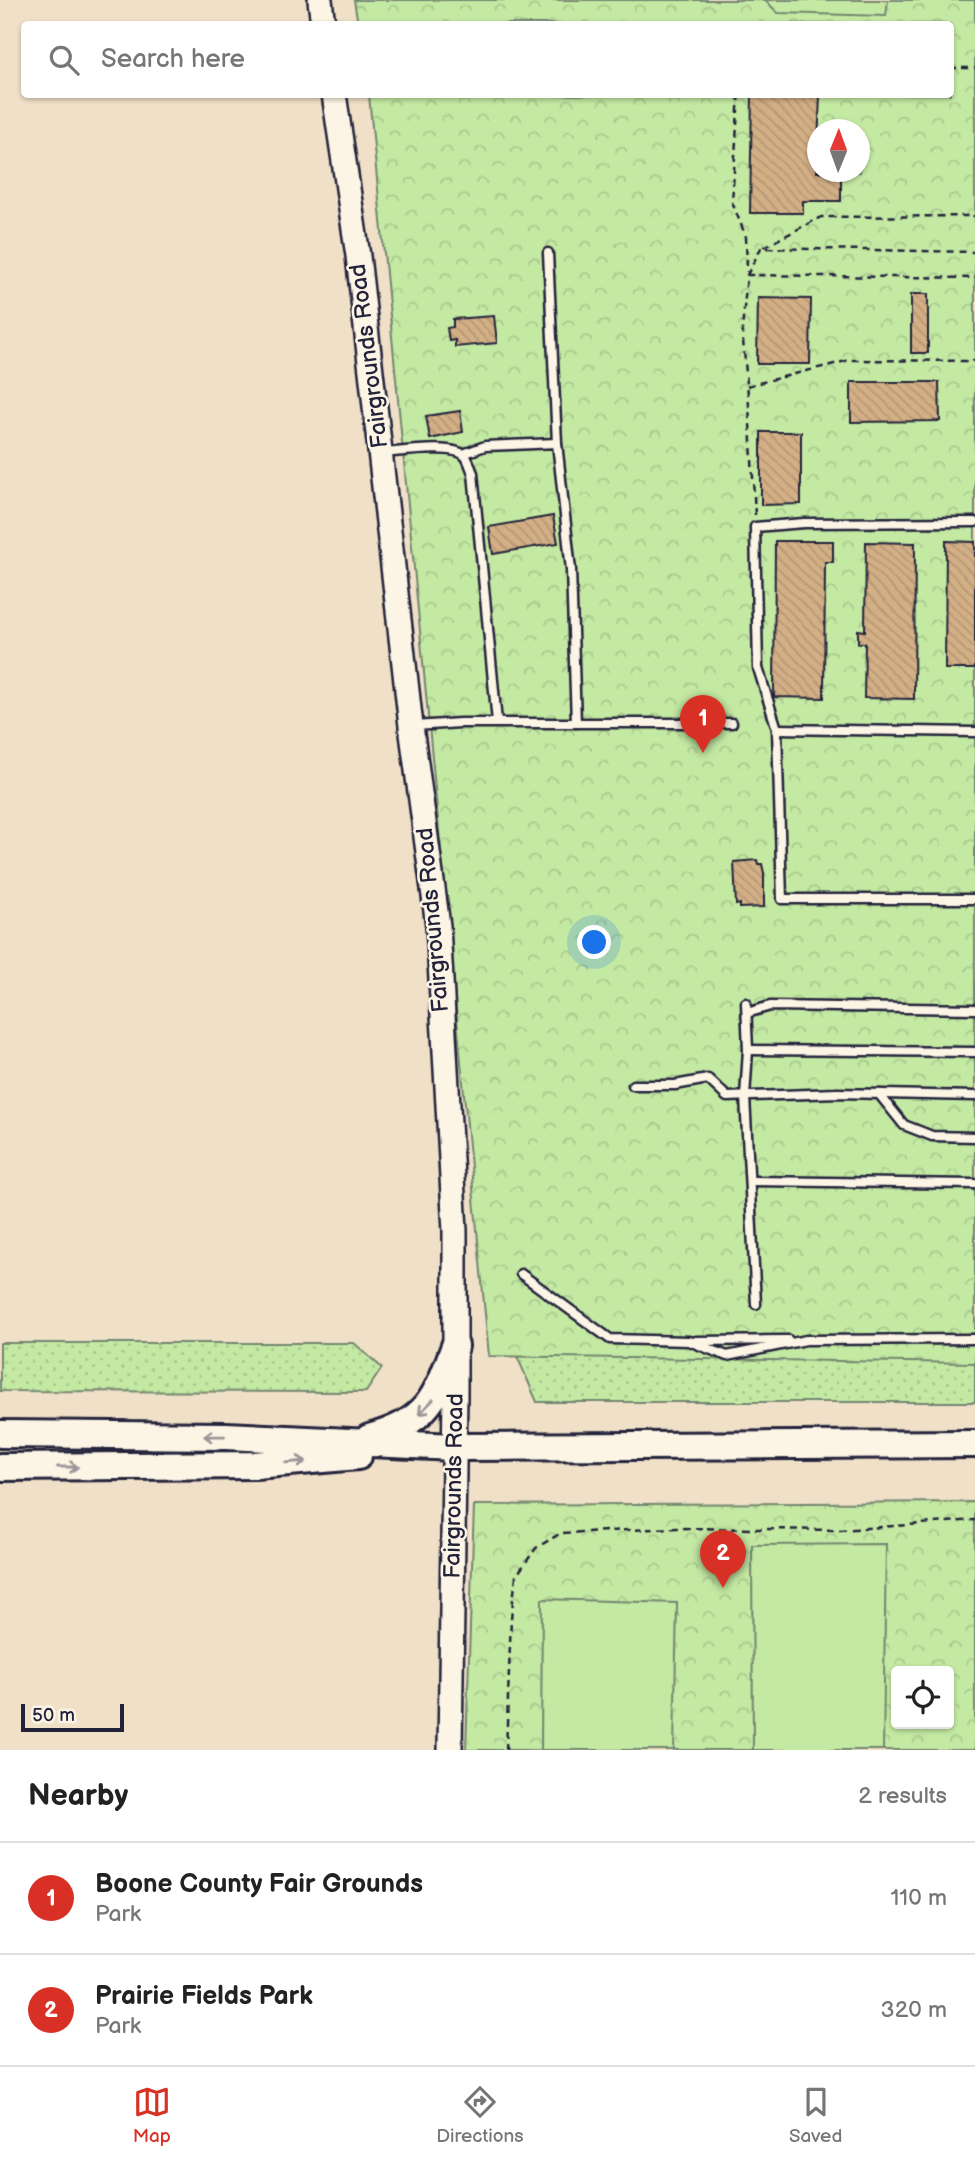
<!DOCTYPE html>
<html lang="en">
<head>
<meta charset="utf-8">
<style>
	body { margin:0; font-family:"Balsamiq Sans",sans-serif; background:#f2f2f2; color:#222 }
	.controls { position:absolute; right:21px; bottom:21px; display:grid; overflow:hidden; border-radius:7px; box-shadow:0 2px 5px #0004 }
	.controls button { width:63px; height:63px; display:grid; place-items:center; padding:0; border:0; border-bottom:2px solid #e0e0e0; background:#fff; color:#222; font:35px sans-serif }
	.compass { position:absolute; left:807px; top:119px; width:63px; height:63px; border-radius:50%; background:#fff; box-shadow:0 2px 5px #0004; rotate:1deg }
	.scale { position:absolute; left:21px; bottom:18px; width:103px; box-sizing:border-box; padding-left:7px; border:4px solid #22223b; border-top:0; font-size:19px; line-height:24px; white-space:nowrap; color:#22223b; -webkit-text-stroke:5px #fcf5e5; paint-order:stroke }
	.you { position:absolute; left:595px; top:943px; width:24px; height:24px; margin:-18px; border:5px solid #fff; border-radius:50%; background:#1a73e8; box-shadow:0 0 0 10px #1a73e833 }
	.badge { display:grid; place-items:center; width:46px; height:46px; border-radius:50%; background:#d93025; color:#fff; font-size:23px; font-weight:700 }
	.pin { position:absolute; translate:-50% -58px; filter:drop-shadow(0 2px 4px #0008) }
	.pin::after { content:''; position:absolute; top:37px; width:24px; height:21px; background:inherit; clip-path:polygon(0 0,100% 0,50% 100%) }
	.list { margin:0; padding:0; list-style:none }
	h2 { display:flex; justify-content:space-between; align-items:center; height:91px; margin:0; padding:0 28px; font-size:30px }
	h2 small { font-size:23px; font-weight:400; color:#767676 }
	.list li { display:grid; grid-template-columns:46px 1fr auto; gap:21px; align-items:center; box-sizing:border-box; height:112px; padding:0 28px; border-top:2px solid #e0e0e0 }
	.list b { display:block; font-size:26px; white-space:nowrap }
	.list p { margin:0; font-size:23px; white-space:nowrap; color:#767676 }
	.list em { font-size:23px; font-style:normal; color:#767676 }
	.icon { flex:none; width:38px; height:38px; fill:none; stroke:currentColor; stroke-width:2; stroke-linecap:round; stroke-linejoin:round }
	.map { position:relative; flex:none; width:975px; height:1750px; overflow:hidden }
	.search { position:absolute; background:#fff; box-shadow:0 2px 5px #0004; left:21px; right:21px; top:21px; height:77px; display:flex; align-items:center; gap:18px; box-sizing:border-box; padding:0 24px; border-radius:7px; color:#767676; font-size:26px }
	.sheet { height:315px; background:#fff }
	nav { display:flex; justify-content:space-around; align-items:center; box-sizing:border-box; height:98px; border-top:2px solid #e0e0e0; background:#fff; font-size:19px; color:#767676 }
	nav a { display:grid; justify-items:center; gap:4px }
	nav .on { color:#d93025 }
	.map>svg:first-child { display:block }
	.grass { fill:url(#grass-dots); stroke:#73866f; stroke-width:2 }
	.park { fill:url(#park-crowns); stroke:#73866f; stroke-width:2; fill-rule:evenodd }
	.garden { fill:#c4e9a3; stroke:#73866f; stroke-width:2 }
	.building { fill:url(#building-back-hatch); stroke:#22223b; stroke-width:2 }
	.lines { fill:none; stroke-linecap:round; stroke-linejoin:round }
	.service-casing { stroke:#22223b; stroke-width:13 }
	.secondary-casing { stroke:#22223b; stroke-width:28 }
	.primary-casing { stroke:#22223b; stroke-width:32 }
	.path { stroke:#22223b; stroke-width:2.5; stroke-dasharray:7 5; stroke-linecap:butt }
	.service { stroke:#fcf5e5; stroke-width:8 }
	.secondary { stroke:#fcf5e5; stroke-width:23 }
	.primary { stroke:#fcf5e5; stroke-width:26 }
	.oneway { stroke:#9a9698 }
	.labels { text-anchor:middle; dominant-baseline:central; stroke-width:5; stroke-linejoin:round; paint-order:stroke }
	.street-label { font-size:23px; fill:#22223b; stroke:#fcf5e5 }
</style>
</head>
<body>
<div class="map">
<svg width="975" height="1750" viewBox="0 0 975 1750">
	<defs>
		<pattern id="grass-dots" width="8" height="8" patternUnits="userSpaceOnUse" patternTransform="scale(1.75)"><rect width="8" height="8" fill="#c4e9a3"/><path d="M2 2h.1M6 6h.1" fill="none" stroke="#a8c88d" stroke-width="1.8" stroke-linecap="round"/></pattern>
		<pattern id="park-crowns" width="20" height="18" patternUnits="userSpaceOnUse" patternTransform="scale(1.75)"><rect width="20" height="18" fill="#c4e9a3"/><path d="M2 6a3 3 0 1 1 6 0M12 15a3 3 0 1 1 6 0" fill="none" stroke="#a8c88d"/></pattern>
		<pattern id="building-back-hatch" width="6" height="6" patternUnits="userSpaceOnUse" patternTransform="scale(1.75)"><rect width="6" height="6" fill="#d3af85"/><path d="M-1 5l2 2M0 0l6 6M5-1l2 2" fill="none" stroke="#b59674"/></pattern>
	</defs>
	<rect width="100%" height="100%" fill="#f0e0c8"/>
	<filter id="ink" filterUnits="userSpaceOnUse"><feTurbulence type="fractalNoise" baseFrequency=".0143" numOctaves="2"/><feDisplacementMap in="SourceGraphic" scale="14" xChannelSelector="R" yChannelSelector="G"/><feConvolveMatrix kernelMatrix="1 2 1 2 8 2 1 2 1" color-interpolation-filters="sRGB"/></filter>
	<g filter="url(#ink)">
		<g class="grass">
			<polygon points="0,1343 354,1343 382,1368 366,1392 0,1391"/>
			<polygon points="517,1356 975,1361 975,1402 537,1402"/>
		</g>
		<g class="park">
			<path d="M354,0H975V1363L489,1356L369,95L950,94V24H358ZM818,130H860V172H818Z"/>
			<path d="M975,1502V1750H466L474,1505ZM896,1671H949V1724H896Z"/>
		</g>
		<g class="garden">
			<polygon points="765,0 888,0 886,16 778,13"/>
			<polygon points="886,1544 883,1750 753,1750 752,1545"/>
			<polygon points="542,1599 677,1603 674,1750 541,1750"/>
		</g>
		<g class="building">
			<polygon points="752,94 820,94 817,172 841,172 841,201 803,201 803,213 750,213"/>
			<rect x="911" y="294" width="17" height="59"/>
			<polygon points="758,298 811,299 810,364 757,364"/>
			<polygon points="494,316 497,343 455,347 455,340 449,341 447,328 453,327 453,319"/>
			<polygon points="851,382 939,382 940,421 851,422"/>
			<polygon points="460,411 463,432 430,439 426,416"/>
			<polygon points="761,432 801,432 801,504 761,505"/>
			<polygon points="553,516 558,543 493,554 489,527"/>
			<polygon points="775,541 833,541 833,562 825,562 824,698 774,697"/>
			<polygon points="946,541 975,542 975,669 945,669"/>
			<polygon points="866,542 915,543 914,699 864,698 865,643 858,643 858,630 865,631"/>
			<polygon points="757,860 758,864 762,864 764,873 764,907 740,908 740,904 736,905 734,862"/>
		</g>
		<g class="lines">
			<defs>
				<g id="service">
					<polyline points="548,253 557,443"/>
					<path d="M383,453C400,452 456,443 466,457C469,461 471,469 473,473L497,722"/>
					<polyline points="463,454 485,446 557,443 571,570 576,723"/>
					<polyline points="975,522 804,523 755,527 758,668 777,729 782,899 975,899"/>
					<polyline points="414,726 460,723 732,723"/>
					<polyline points="777,729 975,732"/>
					<polyline points="746,1003 748,1050 745,1097 756,1304"/>
					<polyline points="747,1013 770,1006 975,1009"/>
					<polyline points="748,1050 975,1052"/>
					<polyline points="633,1085 675,1085 708,1079 727,1097 837,1093 975,1096"/>
					<polyline points="879,1094 904,1125 932,1136 975,1137"/>
					<polyline points="750,1181 975,1184"/>
					<polyline points="521,1274 610,1339 689,1341 727,1356 806,1340 975,1339"/>
					<polyline points="696,1341 788,1340"/>
				</g>
				<g id="secondary">
					<polyline points="320,0 323,24"/>
					<polyline points="334,94 358,256 411,726 438,926 455,1231 455,1395 450,1750"/>
				</g>
				<g id="primary">
					<polyline points="0,1434 226,1436 454,1447 975,1444"/>
					<path d="M369,1438C428,1421 435,1400 455,1346"/>
					<polyline points="0,1467 255,1465 358,1456"/>
				</g>
			</defs>
			<use href="#service" class="service-casing"/>
			<use href="#secondary" class="secondary-casing"/>
			<use href="#primary" class="primary-casing"/>
			<g class="path">
				<polyline points="950,68 975,68"/>
				<polyline points="739,94 732,202 746,237 747,272"/>
				<polyline points="764,247 821,217 975,216"/>
				<polyline points="747,275 761,248 975,252"/>
				<polyline points="747,386 850,360 975,361"/>
				<polyline points="755,515 749,405 742,330 747,275 975,278"/>
				<polyline points="506,1750 511,1618 516,1576 536,1548 561,1533 679,1528 840,1530 975,1520"/>
			</g>
			<use href="#service" class="service"/>
			<use href="#secondary" class="secondary"/>
			<use href="#primary" class="primary"/>
		</g>
		<defs><path id="oneway-shaft" d="M-6 0H5M1.5-3L5.5 0L1.5 3" fill="none" stroke-width="1.6" stroke-linecap="round" stroke-linejoin="round" transform="scale(1.75)"/></defs>
		<g class="oneway">
			<use href="#oneway-shaft" transform="translate(426 1407) rotate(134)"/>
			<use href="#oneway-shaft" transform="translate(214 1436) rotate(-179)"/>
			<use href="#oneway-shaft" transform="translate(296 1462) rotate(-5)"/>
			<use href="#oneway-shaft" transform="translate(68 1467)"/>
		</g>
	</g>
	<g class="labels">
		<g class="street-label">
			<text transform="translate(369 356) rotate(-97)">Fairgrounds Road</text>
			<text transform="translate(433 920) rotate(-95)">Fairgrounds Road</text>
			<text transform="translate(454 1486) rotate(-89)">Fairgrounds Road</text>
		</g>
	</g>
</svg>
<div class="controls">
<button><svg class="icon" aria-label="locate" viewBox="0 0 24 24"><circle cx="12" cy="12" r="6"/><path d="M12 2v4M12 18v4M2 12h4M18 12h4"/></svg></button>
</div>
<svg class="compass" viewBox="-18 -18 36 36"><path d="M0-13l5 13h-10z" fill="#e53935"/><path d="M0 13l5-13h-10z" fill="#767676"/></svg>
<div class="scale">50 m</div>
<div class="you"></div>
<div class="pin badge" style="left:703px;top:753px">1</div>
<div class="pin badge" style="left:723px;top:1588px">2</div>
<div class="search"><svg class="icon" aria-label="search" viewBox="0 0 24 24"><circle cx="10" cy="10" r="6"/><path d="M15 15l6 6"/></svg>Search here</div>
</div>
<section class="sheet">
<h2>Nearby<small>2 results</small></h2>
<ul class="list">
<li><span class="badge">1</span><div><b>Boone County Fair Grounds</b><p>Park</p></div><em>110 m</em></li>
<li><span class="badge">2</span><div><b>Prairie Fields Park</b><p>Park</p></div><em>320 m</em></li>
</ul>
</section>
<nav>
<a class="on"><svg class="icon" aria-label="map" viewBox="0 0 24 24"><path d="M3 6l6-2 6 2 6-2v14l-6 2-6-2-6 2zM9 4v14M15 6v14"/></svg>Map</a>
<a><svg class="icon" aria-label="directions" viewBox="0 0 24 24"><path d="M12 3l9 9-9 9-9-9zM9 14v-3h6M13 9l2 2-2 2"/></svg>Directions</a>
<a><svg class="icon" aria-label="saved" viewBox="0 0 24 24"><path d="M7 4h10v16l-5-4-5 4z"/></svg>Saved</a>
</nav>
</body>
</html>
